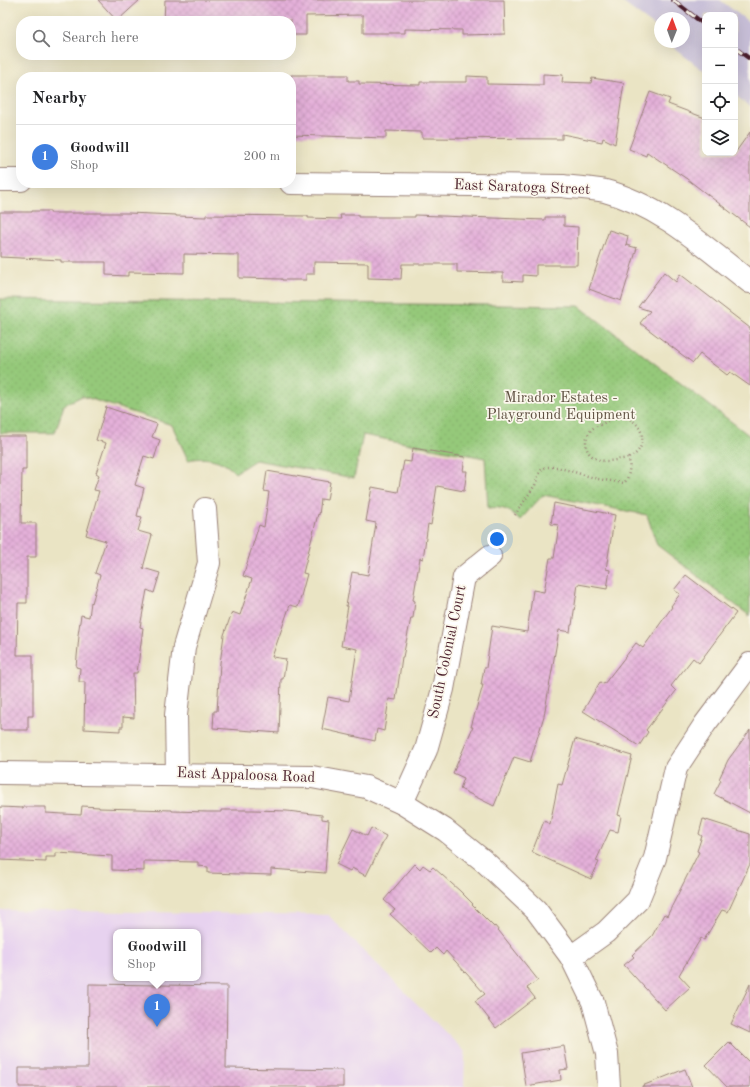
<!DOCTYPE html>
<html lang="en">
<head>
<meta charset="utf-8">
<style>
	body { margin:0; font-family:"Old Standard TT",serif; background:#f6f6f6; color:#202124 }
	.controls { position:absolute; right:12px; top:12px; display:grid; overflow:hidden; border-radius:8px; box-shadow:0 4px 16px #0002 }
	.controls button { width:36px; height:36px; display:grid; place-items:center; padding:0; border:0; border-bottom:1px solid #e0e0e0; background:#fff; color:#202124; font:20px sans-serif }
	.compass { position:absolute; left:654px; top:12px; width:36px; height:36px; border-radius:50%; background:#fff; box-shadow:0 4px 16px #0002; rotate:1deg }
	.you { position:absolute; left:497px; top:539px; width:14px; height:14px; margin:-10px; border:3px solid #fff; border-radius:50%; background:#1a73e8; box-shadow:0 0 0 6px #1a73e833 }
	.badge { display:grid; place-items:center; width:26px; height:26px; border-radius:50%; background:#d1495b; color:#fff; font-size:13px; font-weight:700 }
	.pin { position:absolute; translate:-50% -33px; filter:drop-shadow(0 1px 2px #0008) }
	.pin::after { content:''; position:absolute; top:21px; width:14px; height:12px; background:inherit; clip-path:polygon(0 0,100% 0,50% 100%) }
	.popup { position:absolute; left:113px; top:929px; width:88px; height:52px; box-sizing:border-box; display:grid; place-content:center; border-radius:8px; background:#fff; filter:drop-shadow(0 1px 3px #0005); font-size:13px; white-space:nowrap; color:#757577 }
	.popup b { font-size:15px; color:#202124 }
	.popup::after { content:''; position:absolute; left:50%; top:100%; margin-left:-8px; border:8px solid transparent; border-top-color:#fff }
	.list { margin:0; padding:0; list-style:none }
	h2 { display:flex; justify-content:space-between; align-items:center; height:52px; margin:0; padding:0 16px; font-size:17px }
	h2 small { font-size:13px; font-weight:400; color:#757577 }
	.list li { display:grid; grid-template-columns:26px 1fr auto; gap:12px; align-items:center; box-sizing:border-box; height:64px; padding:0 16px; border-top:1px solid #e0e0e0 }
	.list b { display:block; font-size:15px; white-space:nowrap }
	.list p { margin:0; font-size:13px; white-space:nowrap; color:#757577 }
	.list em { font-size:13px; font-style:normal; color:#757577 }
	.icon { flex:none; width:22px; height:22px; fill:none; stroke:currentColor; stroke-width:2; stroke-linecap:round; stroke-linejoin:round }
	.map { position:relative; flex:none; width:750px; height:1087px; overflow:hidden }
	.search { position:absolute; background:#fff; box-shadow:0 4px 16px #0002; left:16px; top:16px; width:280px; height:44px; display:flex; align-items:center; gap:10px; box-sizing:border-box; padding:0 14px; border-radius:16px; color:#757577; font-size:15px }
	.panel { position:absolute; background:#fff; box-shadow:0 4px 16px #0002; left:16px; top:72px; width:280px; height:116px; border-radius:16px }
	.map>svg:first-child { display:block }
	.built { fill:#e7d2ef; fill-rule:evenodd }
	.industrial { fill:#c8bfd8 }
	.grass { fill:url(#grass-dots); stroke:#707452 }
	.building { fill:url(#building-cross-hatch) }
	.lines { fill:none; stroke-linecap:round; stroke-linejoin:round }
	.minor-casing { stroke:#9a8278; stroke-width:24 }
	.path { stroke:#9a8278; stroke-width:2.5; stroke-dasharray:1 3; stroke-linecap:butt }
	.minor { stroke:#fff; stroke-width:22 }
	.rail-casing { stroke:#4a1f2b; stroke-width:4.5 }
	.rail { stroke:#fbf7ec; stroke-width:3; stroke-dasharray:9; stroke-linecap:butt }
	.labels { text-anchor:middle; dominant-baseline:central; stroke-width:3.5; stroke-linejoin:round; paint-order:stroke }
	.street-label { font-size:15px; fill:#4a1f2b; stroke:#fbf7ec }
	.park-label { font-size:15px; fill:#605243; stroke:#fbf7ec }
</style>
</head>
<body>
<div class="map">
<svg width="750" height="1087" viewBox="0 0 750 1087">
	<defs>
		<pattern id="grass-dots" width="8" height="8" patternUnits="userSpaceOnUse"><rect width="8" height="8" fill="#95c97a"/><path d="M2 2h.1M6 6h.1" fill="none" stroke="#82ac6a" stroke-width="1.8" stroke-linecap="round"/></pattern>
		<pattern id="building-cross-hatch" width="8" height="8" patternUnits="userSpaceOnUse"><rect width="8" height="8" fill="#e4b0d9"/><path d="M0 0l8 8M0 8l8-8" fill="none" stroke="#c597ba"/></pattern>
	</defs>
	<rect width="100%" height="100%" fill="#fbf7ec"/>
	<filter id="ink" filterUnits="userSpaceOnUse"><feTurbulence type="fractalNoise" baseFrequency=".025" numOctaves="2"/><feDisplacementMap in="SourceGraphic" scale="8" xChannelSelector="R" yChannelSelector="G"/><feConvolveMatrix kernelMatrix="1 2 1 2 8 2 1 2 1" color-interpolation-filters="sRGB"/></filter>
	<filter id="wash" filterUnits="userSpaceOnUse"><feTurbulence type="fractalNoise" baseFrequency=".012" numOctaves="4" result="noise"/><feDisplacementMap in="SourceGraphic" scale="16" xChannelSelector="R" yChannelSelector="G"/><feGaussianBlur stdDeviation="0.9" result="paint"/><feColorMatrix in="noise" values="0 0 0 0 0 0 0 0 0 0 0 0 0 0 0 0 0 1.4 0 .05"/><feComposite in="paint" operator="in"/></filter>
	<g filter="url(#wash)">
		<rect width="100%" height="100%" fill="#eae4c4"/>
		<path class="built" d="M0,910L328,915L465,1052L464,1087H0ZM116,932H198V978H116Z"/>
		<polygon class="industrial" points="619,0 720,0 750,23 750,107 735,95 735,15 705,15 705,72 674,48 676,42 684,42 684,18 660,18 660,30"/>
		<path class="grass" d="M0,299L579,306L750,436V616L657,545L647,515L543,495L520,520C511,510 501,506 488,508L485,458L363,435L354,478L255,460L235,473C223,459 206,456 188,460L172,425L82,396L64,405L55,433H0Z"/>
		<g id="blocks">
			<g class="building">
				<polygon points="98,0 140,0 117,21"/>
				<polygon points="165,0 504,0 505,34 462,35 462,30 405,29 405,33 363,33 363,15 306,16 306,35 291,35 291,21 164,21"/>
				<polygon points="543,74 563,75 562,82 591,83 592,78 624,83 615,144 603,138 602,142 562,134 562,139 422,138 422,132 386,131 386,138 291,135 291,75 348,75 348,81 359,81 359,84 420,85 420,82 467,82 467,76 487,77 487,84 543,85"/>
				<polygon points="650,92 670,99 668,104 705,118 705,153 735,153 750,132 750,227 687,179 647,152 646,156 629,149"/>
				<polygon points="32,211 50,211 50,213 128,213 176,215 176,216 206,217 206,215 308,216 308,218 341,219 340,215 358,215 358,217 415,217 415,215 545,220 545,217 564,217 564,226 578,227 577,265 536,265 536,276 523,275 523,282 503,281 503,273 457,272 457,264 402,264 401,279 368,278 368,263 314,262 314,274 306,274 306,280 282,280 282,279 239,278 239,255 184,254 184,273 128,272 128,276 106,275 106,262 61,262 61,260 0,257 0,212 32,212"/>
				<polygon points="609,230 628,236 626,245 637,248 621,301 589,289"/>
				<polygon points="664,272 676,282 680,274 750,328 750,386 730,372 727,375 700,354 693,363 640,323 650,311 638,307"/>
				<polygon points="106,407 157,424 152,437 160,440 154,459 144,456 135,485 144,488 137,516 142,517 138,531 152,535 143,568 160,573 154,593 147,590 140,627 143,628 137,673 133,673 134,718 123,717 123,727 120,727 120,731 84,729 85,682 79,682 80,668 76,667 79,636 78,635 81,615 89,617 91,602 92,603 100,575 95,573 106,541 86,535 99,491 94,490 99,475 96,473 106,443 96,440"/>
				<polygon points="0,436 26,436 26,470 22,470 21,523 36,523 36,557 27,557 27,603 18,603 17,655 33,655 33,716 28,716 28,730 0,730"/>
				<polygon points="413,448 465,457 463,471 467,471 464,491 437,486 431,525 428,524 423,559 420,558 413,600 415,601 413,618 411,618 403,657 402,657 396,700 389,699 384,731 377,729 375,741 322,729 328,697 349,701 357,649 341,646 348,606 346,606 352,572 368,575 376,523 366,521 372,487 398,492 404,461 411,462"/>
				<polygon points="267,471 330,482 327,500 321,499 319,515 318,514 303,573 307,574 298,607 290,605 272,657 286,659 283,679 281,679 279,733 213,728 214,711 217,711 220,663 224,635 232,612 240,615 252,579 243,576 259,525 264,527 269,492 264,491"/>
				<polygon points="554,503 615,515 606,569 610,570 607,589 578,584 572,625 571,625 570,632 559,630 544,716 530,762 514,757 494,806 460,789 464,778 453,773 473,727 471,727 483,685 481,685 484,668 486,668 492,626 527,632 533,590 544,592 550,558 554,558 559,525 551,524"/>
				<polygon points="686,575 736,613 699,663 693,658 671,686 676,691 646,730 648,732 639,746 583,711 600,682 604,684 636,643 643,648 672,607 671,606 680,594 674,590"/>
				<polygon points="750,730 750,813 714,794 721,780 719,779 728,760"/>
				<polygon points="575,739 632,756 618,815 621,816 618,832 610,830 596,861 599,862 591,879 532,852 544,821 550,824 558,784 562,785"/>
				<polygon points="82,806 99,807 99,808 172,810 172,811 208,812 221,812 221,810 254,810 287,811 322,815 322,819 329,820 325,873 271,869 271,875 208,873 208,867 198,866 198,862 144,861 144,871 112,870 112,856 56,853 56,857 46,857 46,862 0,860 0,807 23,808 23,807 46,807 46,813 81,815"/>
				<polygon points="703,819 750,834 750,864 728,912 722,910 704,940 701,938 679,975 690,987 665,1010 624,965 634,957 632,955 652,936 664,914 667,916 699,852 697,851 702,836 699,834"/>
				<polygon points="371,828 386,836 366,876 352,868 350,871 336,864 353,829 367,836"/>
				<polygon points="415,864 420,869 423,865 430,870 433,867 460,891 473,904 472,905 494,927 495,926 538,980 527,988 535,998 496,1028 475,1001 485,994 446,951 443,955 436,948 431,953 390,914 395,910 384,900"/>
				<polygon points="89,984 227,986 226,1068 343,1070 343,1087 19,1087 19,1068 88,1068"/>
				<polygon points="750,984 750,1033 731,1024"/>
				<polygon points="729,1042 750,1063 750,1087 727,1087 706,1065"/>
				<polygon points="564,1046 568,1069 560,1070 561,1080 526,1086 521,1053"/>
				<polygon points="685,1069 692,1087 642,1087 642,1086"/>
			</g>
		</g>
	</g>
	<g filter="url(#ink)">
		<use href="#blocks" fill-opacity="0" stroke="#9a8278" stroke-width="1"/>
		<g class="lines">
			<defs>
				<g id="minor">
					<polyline points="0,180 21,180"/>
					<path d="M291,183L563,186C577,188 592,188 605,191C660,205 706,248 750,282"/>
					<polyline points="0,773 312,777 366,787 402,803 445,830 485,862 536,910 571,957 593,1002 607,1054 609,1087"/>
					<polyline points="177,774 176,715 184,647 209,563 205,509"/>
					<polyline points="402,803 426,750 443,689 464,577 490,556"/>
					<polyline points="571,957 606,932 638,900 655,858 676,768 705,724 750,664"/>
				</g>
			</defs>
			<use href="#minor" class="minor-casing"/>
			<path class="path" d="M515,515L535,485L539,474L542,469L546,467H557L598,479L624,483C630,476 630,467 629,458C651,448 644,417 619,417C612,417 606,423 599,425C584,430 581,451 595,458C605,464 618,459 629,458"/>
			<use href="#minor" class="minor"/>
			<defs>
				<g id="rail">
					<polyline points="673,0 705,25"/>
					<polyline points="735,48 750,59"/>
				</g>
			</defs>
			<use href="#rail" class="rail-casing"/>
			<use href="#rail" class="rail"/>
		</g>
	</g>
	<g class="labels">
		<g class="street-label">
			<text transform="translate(522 188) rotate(2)">East Saratoga Street</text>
			<text transform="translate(448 652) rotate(-78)">South Colonial Court</text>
			<text transform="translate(246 776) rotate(2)">East Appaloosa Road</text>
		</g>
		<g class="park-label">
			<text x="561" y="398">Mirador Estates -<tspan x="561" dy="17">Playground Equipment</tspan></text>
		</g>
	</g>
</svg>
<div class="controls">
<button>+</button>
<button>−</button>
<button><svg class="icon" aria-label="locate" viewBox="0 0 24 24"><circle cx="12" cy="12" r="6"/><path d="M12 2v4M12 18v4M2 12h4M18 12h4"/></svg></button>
<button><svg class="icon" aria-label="layers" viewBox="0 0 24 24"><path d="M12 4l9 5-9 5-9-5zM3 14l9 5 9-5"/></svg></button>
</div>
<svg class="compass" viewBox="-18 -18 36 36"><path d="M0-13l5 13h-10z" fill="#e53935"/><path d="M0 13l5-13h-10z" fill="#757577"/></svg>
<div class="you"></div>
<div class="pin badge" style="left:157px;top:1027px;background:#3f7fe0">1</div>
<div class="popup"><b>Goodwill</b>Shop</div>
<div class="search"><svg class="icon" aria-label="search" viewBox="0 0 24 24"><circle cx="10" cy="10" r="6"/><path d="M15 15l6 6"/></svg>Search here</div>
<section class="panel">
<h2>Nearby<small></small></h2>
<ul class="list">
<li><span class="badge" style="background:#3f7fe0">1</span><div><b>Goodwill</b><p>Shop</p></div><em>200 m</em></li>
</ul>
</section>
</div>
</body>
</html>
